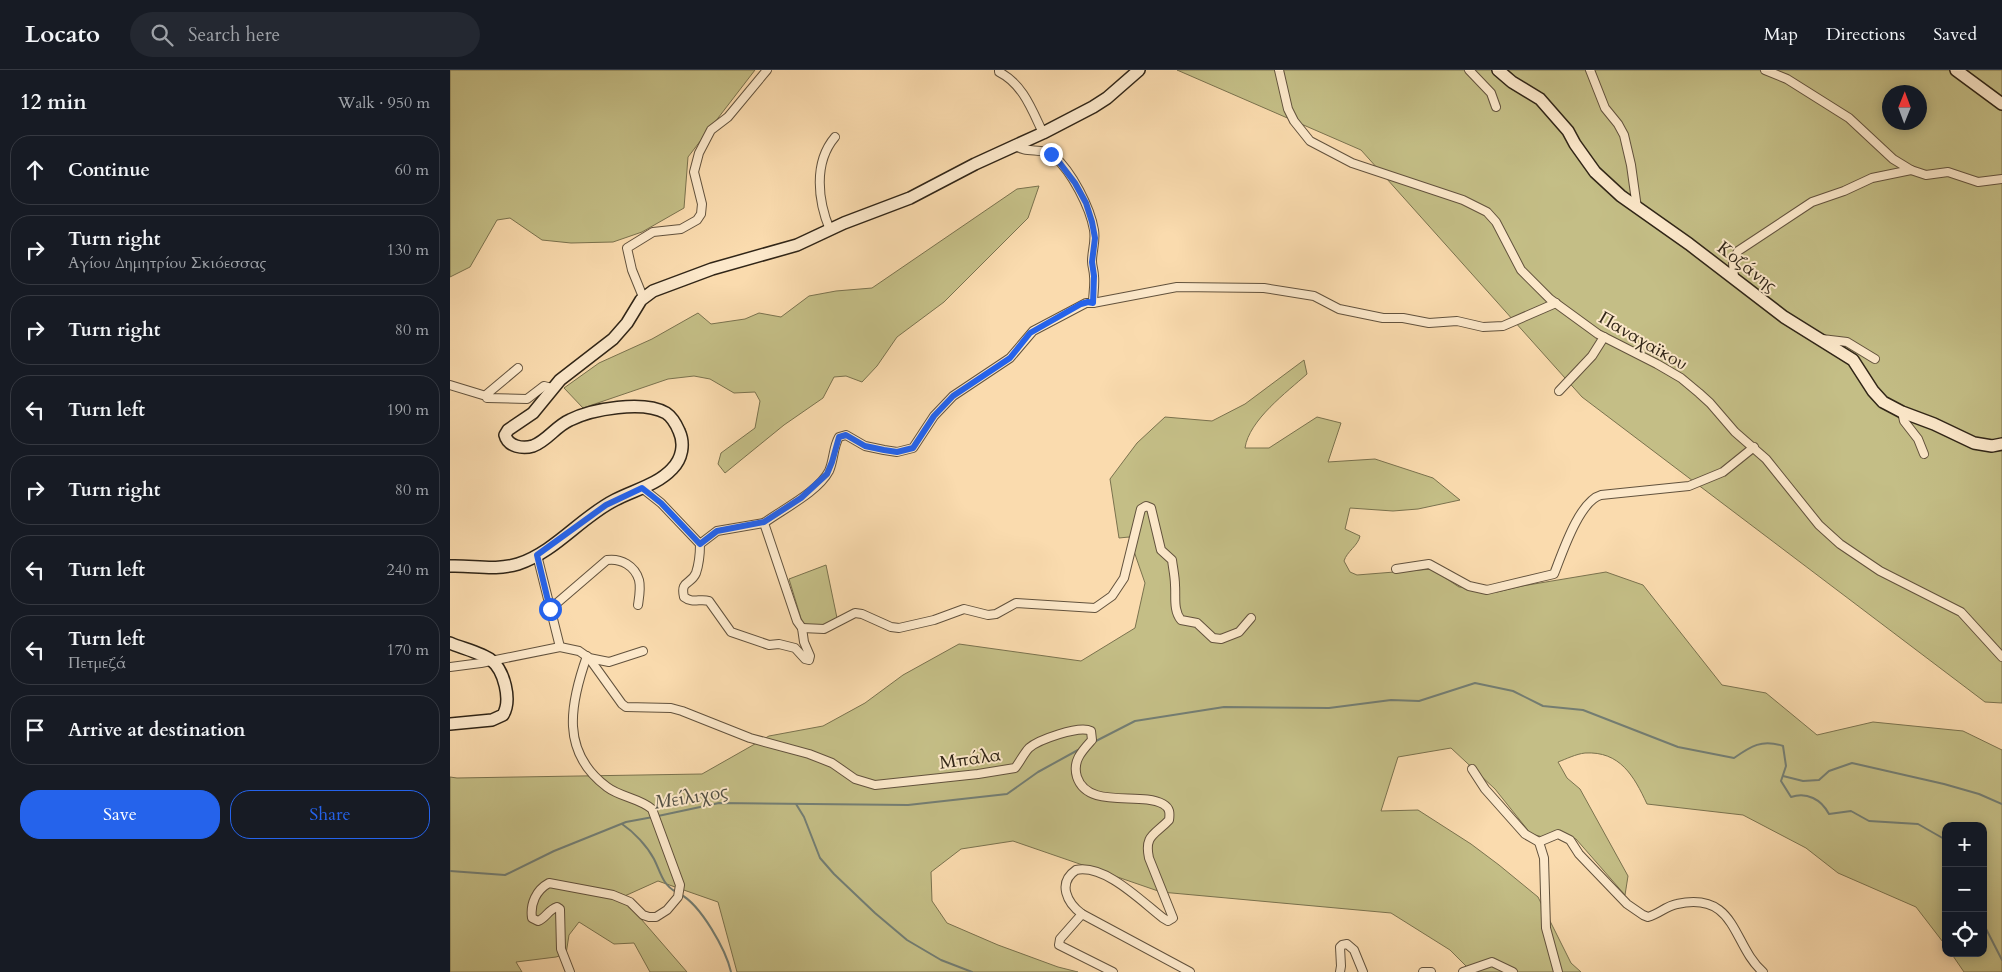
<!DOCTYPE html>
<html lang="en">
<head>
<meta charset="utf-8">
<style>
	body { margin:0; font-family:Cardo,serif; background:#242831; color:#f1f3f6 }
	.controls { position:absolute; right:15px; bottom:15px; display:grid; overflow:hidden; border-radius:10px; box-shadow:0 2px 12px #0003 }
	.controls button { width:45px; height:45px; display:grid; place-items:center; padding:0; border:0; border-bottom:1px solid #363941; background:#171b24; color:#f1f3f6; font:25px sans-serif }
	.compass { position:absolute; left:1432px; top:15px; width:45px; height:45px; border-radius:50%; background:#171b24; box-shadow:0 2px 12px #0003; rotate:1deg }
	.stop { position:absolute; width:15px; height:15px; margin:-11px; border:4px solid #2563eb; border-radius:50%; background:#fff }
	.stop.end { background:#2563eb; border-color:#fff; box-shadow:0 1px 5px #0008 }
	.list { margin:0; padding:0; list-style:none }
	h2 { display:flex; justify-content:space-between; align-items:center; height:65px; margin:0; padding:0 20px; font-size:21px }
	h2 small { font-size:16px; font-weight:400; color:#9ea1a6 }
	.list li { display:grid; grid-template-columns:32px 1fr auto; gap:15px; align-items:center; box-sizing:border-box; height:70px; margin:0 10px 10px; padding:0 10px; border:1px solid #363941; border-radius:20px }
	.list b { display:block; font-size:19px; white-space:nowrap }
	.list p { margin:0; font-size:16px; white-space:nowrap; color:#9ea1a6 }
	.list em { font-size:16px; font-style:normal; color:#9ea1a6 }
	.actions { display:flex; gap:10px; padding:15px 20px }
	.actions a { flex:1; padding:11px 0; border:1px solid #2563eb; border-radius:20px; text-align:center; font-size:18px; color:#2563eb }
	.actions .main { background:#2563eb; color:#fff }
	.icon { flex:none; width:28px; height:28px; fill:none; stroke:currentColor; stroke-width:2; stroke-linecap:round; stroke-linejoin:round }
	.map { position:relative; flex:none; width:1552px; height:902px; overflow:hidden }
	header { display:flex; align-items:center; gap:30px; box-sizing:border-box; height:70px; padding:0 25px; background:#171b24; border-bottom:1px solid #363941 }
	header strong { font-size:24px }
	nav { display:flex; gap:28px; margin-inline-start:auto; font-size:18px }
	.search { width:350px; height:45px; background:#242831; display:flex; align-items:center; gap:12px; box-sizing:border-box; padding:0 18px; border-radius:28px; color:#9ea1a6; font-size:19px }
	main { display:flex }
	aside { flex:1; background:#171b24 }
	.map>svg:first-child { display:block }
	.green { fill:#c4be86; stroke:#7a724e; fill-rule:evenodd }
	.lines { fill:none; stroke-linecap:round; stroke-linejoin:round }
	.stream { stroke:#737e74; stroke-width:2 }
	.street-casing { stroke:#62523d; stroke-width:10 }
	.secondary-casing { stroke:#302517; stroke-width:14 }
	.street { stroke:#fce8ca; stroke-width:8 }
	.secondary { stroke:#fce8ca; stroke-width:11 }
	.route { stroke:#2563eb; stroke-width:6 }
	.labels { text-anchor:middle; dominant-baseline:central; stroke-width:4; stroke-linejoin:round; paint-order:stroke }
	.street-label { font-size:18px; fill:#302517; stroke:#fce8ca }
	.water-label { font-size:19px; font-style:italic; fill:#525146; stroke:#fce8ca }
</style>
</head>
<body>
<header>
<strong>Locato</strong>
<div class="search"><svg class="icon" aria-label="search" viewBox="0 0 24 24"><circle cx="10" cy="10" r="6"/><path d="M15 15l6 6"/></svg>Search here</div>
<nav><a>Map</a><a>Directions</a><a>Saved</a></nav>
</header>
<main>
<aside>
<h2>12 min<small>Walk · 950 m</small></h2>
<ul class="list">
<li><svg class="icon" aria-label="ahead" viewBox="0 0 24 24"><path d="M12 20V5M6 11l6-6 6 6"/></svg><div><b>Continue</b></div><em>60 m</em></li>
<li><svg class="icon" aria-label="right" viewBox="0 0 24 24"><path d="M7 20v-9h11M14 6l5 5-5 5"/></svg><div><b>Turn right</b><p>Αγίου Δημητρίου Σκιόεσσας</p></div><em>130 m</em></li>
<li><svg class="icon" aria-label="right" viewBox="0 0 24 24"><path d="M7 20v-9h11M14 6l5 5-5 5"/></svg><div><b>Turn right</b></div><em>80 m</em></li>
<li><svg class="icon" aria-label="left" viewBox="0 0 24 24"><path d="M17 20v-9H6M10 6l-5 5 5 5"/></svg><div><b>Turn left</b></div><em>190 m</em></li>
<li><svg class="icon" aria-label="right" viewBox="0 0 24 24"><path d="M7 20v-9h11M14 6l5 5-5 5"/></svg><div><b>Turn right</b></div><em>80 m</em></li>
<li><svg class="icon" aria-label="left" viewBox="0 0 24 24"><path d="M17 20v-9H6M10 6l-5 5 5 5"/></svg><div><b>Turn left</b></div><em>240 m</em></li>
<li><svg class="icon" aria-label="left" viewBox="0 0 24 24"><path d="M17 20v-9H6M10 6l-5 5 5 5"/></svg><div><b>Turn left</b><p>Πετμεζά</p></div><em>170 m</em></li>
<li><svg class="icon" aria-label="arrive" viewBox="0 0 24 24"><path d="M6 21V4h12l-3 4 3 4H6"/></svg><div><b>Arrive at destination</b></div></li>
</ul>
<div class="actions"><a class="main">Save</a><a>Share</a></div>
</aside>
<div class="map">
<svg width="1552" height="902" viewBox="0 0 1552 902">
	<rect width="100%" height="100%" fill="#fadbae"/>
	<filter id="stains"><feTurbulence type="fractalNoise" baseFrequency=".004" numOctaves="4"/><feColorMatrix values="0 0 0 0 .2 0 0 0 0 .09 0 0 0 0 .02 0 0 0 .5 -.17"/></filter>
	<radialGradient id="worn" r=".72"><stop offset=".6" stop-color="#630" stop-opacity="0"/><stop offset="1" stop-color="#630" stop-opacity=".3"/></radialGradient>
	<g class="green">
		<polygon points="0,0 305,0 238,87 234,138 192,162 163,172 121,173 92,170 60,148 47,150 20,197 0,207"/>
		<path d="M727,0H1552V633L1535,632L1132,327L911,80ZM1440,22H1470V52H1440Z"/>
		<polygon points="589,116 578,148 494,232 447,267 427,296 412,312 396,306 384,307 373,328 334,355 275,403 268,394 271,383 305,358 310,331 305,322 284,323 260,309 244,306 218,309 133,338 114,318 149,293 202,269 248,243 261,254 295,249 309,243 331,247 359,226 386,221 422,218 567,119"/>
		<path d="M854,290L857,304C837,322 799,350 795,378H819L867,347L891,353L878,392L925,389L983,408L1010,430L968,439L943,441L900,438L895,459L910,466C908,476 897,481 894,491L900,502L907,505L982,499L1009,517H1034L1047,522L1072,516L1156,502L1193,515L1272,615L1316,623L1367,665L1423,652L1513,661L1552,680V902H1514L1501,883H1533V756H1496V876L1466,837L1388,803L1356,778L1293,745L1197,734C1184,706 1170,681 1135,683C1126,684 1116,689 1108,692L1117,708L1130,719L1178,806L1175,825L1126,769L1107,761L1093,767L1081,764L1045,719L1001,678L948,687L931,741L968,740L1021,774L1049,795L1088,827L1121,893L1131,902H1022L1000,880L941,843L711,822L563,771L511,779L481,802L482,831L497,853L548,875L608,897L628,902H287L268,832L208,811L168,829L178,834L237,902H200L184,873L164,874L129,852L119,865L116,884L106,887L66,892L72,902H0V707L7,708L252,704L319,666L373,656L415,633L453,605L509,574L631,591L685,558L695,513L679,467L669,468L660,409L687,373L715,347L762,351L795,334Z"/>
		<polygon points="376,495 387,548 377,557 353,555 339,509"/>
	</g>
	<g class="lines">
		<g class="stream">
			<path d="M644,672L685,651L774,637L879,638L941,630L969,631L1025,613L1063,621L1093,636L1133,640L1228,677L1284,688C1301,676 1312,669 1333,676L1336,696L1331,711L1341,727C1357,722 1371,729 1379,744L1401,741L1419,751L1468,754L1496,770"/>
			<polyline points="1333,706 1353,711 1369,710 1379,701 1402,693 1494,714 1529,724 1552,734"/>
			<polyline points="346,734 354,747 370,788 384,804 425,843 457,870 491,890 522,902"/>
			<polyline points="208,746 269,733 458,735 557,724 588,702 628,680"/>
			<path d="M172,754C184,762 197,776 204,789C211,803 212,814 226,822"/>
			<polyline points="0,801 55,805 104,781 176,752 203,747"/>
			<path d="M230,824C251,835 276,880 281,902"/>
			<polyline points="1533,853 1552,890"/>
		</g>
		<defs>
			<g id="street">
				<path d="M549,0V2C573,14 582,40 593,63"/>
				<polyline points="829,0 838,39 844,51 860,71 902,93 1013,130 1037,142 1046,152 1071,200 1100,229 1148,264 1207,294 1231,308 1249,323 1260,333 1285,362 1316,389 1369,455 1390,474 1430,501 1511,542 1552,587"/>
				<polyline points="1019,0 1041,23 1046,37"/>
				<polyline points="1140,0 1155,38 1168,54 1174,65 1181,95 1187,138"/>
				<polyline points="1315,0 1337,9 1399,48 1443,89 1461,100 1476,105 1498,102 1528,112 1552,109"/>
				<path d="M564,75C576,84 593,77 604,86C622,102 640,137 644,160C646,171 642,181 642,191C642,196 644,201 644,206C645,215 643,225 643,233"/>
				<path d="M380,160C368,131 363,93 385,67"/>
				<polyline points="1284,209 1283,192 1288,181 1362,132 1394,121 1422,108 1461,100"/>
				<polyline points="193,227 182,200 177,178 203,162 231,159 247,150 251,144 252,134 244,102 249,83 261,60 278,47 317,0"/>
				<polyline points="1372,269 1397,272 1425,289"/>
				<polyline points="68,298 37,324 37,328 77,329 94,316 102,318"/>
				<polyline points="0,315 36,326"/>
				<polyline points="1109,321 1142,286 1154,267"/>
				<polyline points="1452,342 1454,351 1468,369 1474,384"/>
				<path d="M192,418L211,433L250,474L267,461L314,453L347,551L352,558L354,572L360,586L359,590L355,589L345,578L329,574L319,575L281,562L259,531C250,528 243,534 234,527C230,510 241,515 246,503C249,494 250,483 250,474"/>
				<path d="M314,453C333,439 368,422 379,401C384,390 383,377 389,367L396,365L415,376L434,380L447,382L463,378L484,346L503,326L560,288L583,261L636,233H643L727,217L814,218L864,226L889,239L933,248H953L979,253L1007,251L1033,257L1053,256L1106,233"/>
				<polyline points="87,485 110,577"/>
				<path d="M946,499L979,494L1019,516L1037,520L1104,504C1112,484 1129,431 1151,425L1239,416L1273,402L1304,377"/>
				<path d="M100,539L157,490C171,488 185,496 189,510C191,518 189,528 188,535"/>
				<path d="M352,558L374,559L405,543L412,544L441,557L449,558L484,550L514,539L538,545L546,544L566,533L645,538L662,526L674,508L690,443L691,439L696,436L701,438L711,480L722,490C723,498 725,507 725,515C726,527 723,540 731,550L747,553L763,568L771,569L789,562L801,548"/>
				<polyline points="139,588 159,592 193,581"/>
				<path d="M0,597L31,593L110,577L129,581L139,588L172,634L176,637L221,638L232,641L300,668L359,684L382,693L405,709L425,715L528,704L565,698C570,692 574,683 579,678C588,670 629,655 641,661L642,670C632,681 622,691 627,707C638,740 690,721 713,734C720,738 720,743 719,750C705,765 694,765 699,788L723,848L718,851L713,848C691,831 655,794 626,800C607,813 617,833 632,844L740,902"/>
				<polyline points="1022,699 1035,719 1075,764 1089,772"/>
				<polyline points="632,844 610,869 609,875 663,902"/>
				<path d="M120,902L111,879L110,839L107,837C98,840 96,848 88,851L82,848C80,834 86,820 99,813L163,825L180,832L193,845L199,847H206L217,840L228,827L230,815L202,739C189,728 170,727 157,717C110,682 120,634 137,586"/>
				<polyline points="890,902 891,896 890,877 892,875 897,874 904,880 913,902"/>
				<polyline points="973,902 981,902"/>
				<polyline points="1013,902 1042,892 1063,902"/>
				<path d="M1108,902L1096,858L1094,788L1089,772L1108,764L1120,770L1129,784L1177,834L1193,845L1198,847C1209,844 1216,836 1227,834C1287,821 1282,875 1313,902"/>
			</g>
			<g id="secondary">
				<polyline points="1048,0 1062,12 1090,29 1118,61 1125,74 1145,102 1171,126 1239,174 1334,247 1403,290 1423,321 1433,332 1452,342 1484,354 1524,373 1542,376 1552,374"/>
				<polyline points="1506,0 1552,34"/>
				<path d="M0,496C23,495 45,501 68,494C105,482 131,447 165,430C184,420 207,415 222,399C232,389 235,374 229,361C226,354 222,347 216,343C193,330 142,339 120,350C106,356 97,371 83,376C73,379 58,377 55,365L58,360L83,343L110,310L163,269L177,253L191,230L203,221L262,199L347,175L394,153L460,128L525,94L593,63L643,37L657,28L689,0"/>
				<path d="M0,573C11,578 32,583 41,590C54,600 62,630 53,645L42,650L0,654"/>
			</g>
		</defs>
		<use href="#street" class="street-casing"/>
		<use href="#secondary" class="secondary-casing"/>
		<use href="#street" class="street"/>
		<use href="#secondary" class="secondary"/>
	</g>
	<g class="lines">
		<polyline class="route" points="100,539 87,485 156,435 192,418 211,433 250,474 267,461 314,452 351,428 377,404 382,392 389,367 396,365 415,376 434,380 447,382 463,378 484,346 503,326 560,288 580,263 631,234 638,232 643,233 644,206 642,192 645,168 642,152 636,133 625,113 606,88 601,84"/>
	</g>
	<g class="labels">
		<g class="street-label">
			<text transform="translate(1297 197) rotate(38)">Κοζάνης</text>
			<text transform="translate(1193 271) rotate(30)">Παναχαϊκου</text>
			<text transform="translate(520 689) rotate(-8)">Μπάλα</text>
		</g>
		<g class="water-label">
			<text transform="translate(241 727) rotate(-9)">Μείλιχος</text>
		</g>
	</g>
	<rect width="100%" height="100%" filter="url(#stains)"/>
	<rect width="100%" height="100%" fill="url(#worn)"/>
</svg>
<div class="controls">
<button>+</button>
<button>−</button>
<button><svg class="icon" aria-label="locate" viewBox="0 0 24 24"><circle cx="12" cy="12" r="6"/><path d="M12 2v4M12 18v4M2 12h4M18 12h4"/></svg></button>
</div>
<svg class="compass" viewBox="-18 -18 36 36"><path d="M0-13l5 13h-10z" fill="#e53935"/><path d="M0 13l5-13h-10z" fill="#9ea1a6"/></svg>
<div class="stop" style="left:100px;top:539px"></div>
<div class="stop end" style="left:601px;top:84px"></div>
</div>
</main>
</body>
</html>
